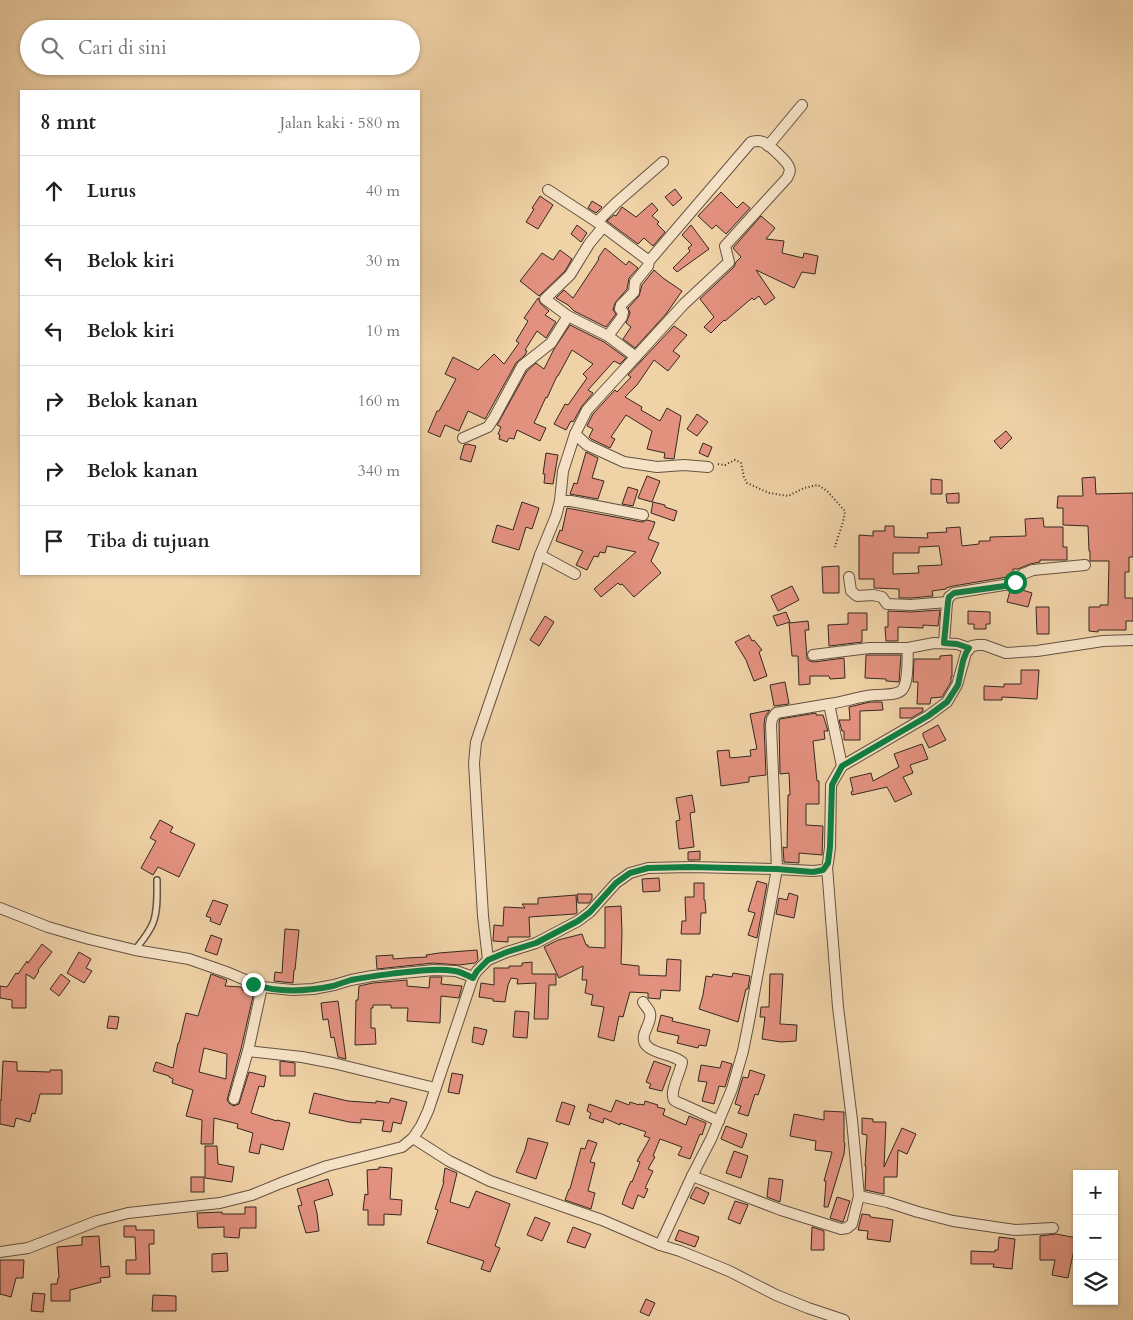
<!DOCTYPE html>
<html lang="id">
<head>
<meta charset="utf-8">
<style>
	body { margin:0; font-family:Cardo,serif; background:#f2f2f2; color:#222 }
	.controls { position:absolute; right:15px; bottom:15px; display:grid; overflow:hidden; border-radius:0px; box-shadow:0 1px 4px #0004 }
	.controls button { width:45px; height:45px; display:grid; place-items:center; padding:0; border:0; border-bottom:1px solid #e0e0e0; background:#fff; color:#222; font:25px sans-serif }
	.stop { position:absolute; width:15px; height:15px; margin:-11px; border:4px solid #0b8043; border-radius:50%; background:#fff }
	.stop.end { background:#0b8043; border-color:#fff; box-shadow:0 1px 5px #0008 }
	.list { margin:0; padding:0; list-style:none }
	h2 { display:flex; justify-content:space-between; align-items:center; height:65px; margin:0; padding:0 20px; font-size:21px }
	h2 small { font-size:16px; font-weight:400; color:#767676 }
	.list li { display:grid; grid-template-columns:32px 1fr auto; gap:15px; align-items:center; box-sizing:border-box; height:70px; padding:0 20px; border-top:1px solid #e0e0e0 }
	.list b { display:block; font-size:19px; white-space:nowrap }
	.list em { font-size:16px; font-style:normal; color:#767676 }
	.icon { flex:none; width:28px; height:28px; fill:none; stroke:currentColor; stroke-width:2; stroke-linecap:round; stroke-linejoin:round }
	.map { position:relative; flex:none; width:1133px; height:1320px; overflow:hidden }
	.search { position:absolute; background:#fff; box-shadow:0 1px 4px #0004; left:20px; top:20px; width:400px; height:55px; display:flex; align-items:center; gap:12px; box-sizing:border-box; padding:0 18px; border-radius:28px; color:#767676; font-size:19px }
	.panel { position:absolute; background:#fff; box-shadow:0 1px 4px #0004; left:20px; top:90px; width:400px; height:485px; border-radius:0px }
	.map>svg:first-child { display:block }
	.building { fill:#e3917f; stroke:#342820; fill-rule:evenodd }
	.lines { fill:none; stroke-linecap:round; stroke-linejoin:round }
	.service-casing { stroke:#635242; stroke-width:8 }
	.minor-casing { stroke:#635242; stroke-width:12 }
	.path { stroke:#342820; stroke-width:2; stroke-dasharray:1 2.5; stroke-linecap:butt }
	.service { stroke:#f5e2c6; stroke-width:5 }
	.minor { stroke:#f5e2c6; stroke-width:10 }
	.route { stroke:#0b8043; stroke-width:6 }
</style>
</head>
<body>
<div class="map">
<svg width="1133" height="1320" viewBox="0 0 1133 1320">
	<rect width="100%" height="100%" fill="#f0d2a7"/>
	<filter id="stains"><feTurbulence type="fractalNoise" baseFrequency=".004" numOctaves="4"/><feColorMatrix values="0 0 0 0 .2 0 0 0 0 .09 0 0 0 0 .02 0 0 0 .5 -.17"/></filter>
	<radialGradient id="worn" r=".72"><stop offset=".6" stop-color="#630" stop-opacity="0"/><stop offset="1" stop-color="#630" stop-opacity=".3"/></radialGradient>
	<g class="building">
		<polygon points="675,189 682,198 673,206 665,197"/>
		<polygon points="721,192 737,208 743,202 750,208 726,234 716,225 712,229 698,216"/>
		<polygon points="540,196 553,205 538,229 526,222 534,209 532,208"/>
		<polygon points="592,201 602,207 596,213 588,208"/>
		<polygon points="652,203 658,210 652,216 659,222 657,224 665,232 653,246 644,238 638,244 607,221 614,215 616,216 622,207 636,217"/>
		<polygon points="761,216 775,228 766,239 784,241 782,253 803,258 804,253 818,256 815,274 802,272 794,288 756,270 775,298 765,305 759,296 754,300 752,298 725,321 724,320 711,333 704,327 714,317 700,299 734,267 736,262 741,257 733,248"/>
		<polygon points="577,225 587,233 581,242 571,234"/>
		<polygon points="691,225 709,249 677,272 673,268 690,251 688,248 692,245 682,235"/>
		<polygon points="605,248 626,265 629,261 638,268 629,278 627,289 615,303 613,310 616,314 606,327 574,311 568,305 556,298 564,290 573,298 599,259 598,258"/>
		<polygon points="560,250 572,259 565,271 539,296 520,281 542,253 553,260"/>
		<polygon points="654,270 663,278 682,291 666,314 635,348 623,339 631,327 626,323 630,313 628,308 639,296 642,285"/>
		<polygon points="538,298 541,304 549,311 545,315 556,322 546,338 537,331 525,350 527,351 525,355 516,363 485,419 468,411 459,431 445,425 440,437 428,432 437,411 439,411 456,379 445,374 453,357 478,370 494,354 504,364 519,343 516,341 528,321 524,318"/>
		<polygon points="570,325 604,342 626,358 620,364 614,361 588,390 593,393 582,406 573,422 571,421 566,430 554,424 565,404 568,405 587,378 583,374 593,364 572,350 558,376 557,376 547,398 546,397 534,423 546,428 540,441 517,430 514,439 509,438 507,442 499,439 500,435 498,434 501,427 497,425 527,371 536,363 544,369 554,349"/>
		<polygon points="674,326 687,335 673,351 680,356 668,371 654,360 637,385 625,397 642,407 641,410 660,421 667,408 681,416 674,459 664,458 665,453 647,449 652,431 626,415 611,437 615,439 610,448 591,439 589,437 593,429 587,426 593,414 615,390 617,392 631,377 628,375"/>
		<polygon points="697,414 708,422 697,436 687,429"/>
		<polygon points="1006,431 1012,438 1001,449 994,441"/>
		<polygon points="703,443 712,447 708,457 699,453"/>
		<polygon points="467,444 476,446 471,462 460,459 464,445"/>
		<polygon points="586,452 598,458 592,478 604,481 598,499 570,494 574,483 577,484"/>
		<polygon points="546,453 558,455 553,484 544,483 545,474 543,474"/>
		<polygon points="647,476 660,481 652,502 638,498"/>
		<polygon points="1095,477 1096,494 1133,493 1133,557 1129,557 1129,572 1125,572 1125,598 1133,598 1133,621 1126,621 1126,630 1098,630 1098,632 1089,631 1089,607 1100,607 1100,605 1108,605 1109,561 1090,561 1090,551 1089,551 1088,526 1063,525 1063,508 1057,508 1058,496 1083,496 1082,478"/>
		<polygon points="931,479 942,480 942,494 931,494"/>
		<polygon points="628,487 638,490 633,506 622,504"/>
		<polygon points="959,493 959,503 947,503 946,494"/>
		<polygon points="522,502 539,508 532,529 526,527 519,550 492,542 497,525 513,530"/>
		<polygon points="653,502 665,505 665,507 677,511 674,521 651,513"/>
		<polygon points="567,508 642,522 647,520 655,522 653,528 648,539 659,543 651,561 661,573 634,597 622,584 620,585 618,583 601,597 594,589 636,552 607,546 605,553 600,552 598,557 594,556 587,570 576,565 583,551 556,541 560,530 562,531"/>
		<path d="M1043,518L1044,527H1063V547H1067V560H1040V562L1030,564L1018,569H1013V573L1007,577L953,586L946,588V589L932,591L933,596L911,598H899V589L874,588V579H859V535L873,536V531H885V526H894V537L928,538L927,533L947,532L946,528L960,527L962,546L979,544V541H990V537L1026,536L1025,519ZM939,546L942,565L918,566L919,573L893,574V553H919V547Z"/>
		<polygon points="839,566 839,593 823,593 822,567"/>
		<polygon points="792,586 799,600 778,611 771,596"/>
		<polygon points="1016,588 1032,593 1028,607 1007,602 1010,591"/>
		<polygon points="1036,607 1049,607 1049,634 1037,634"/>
		<polygon points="940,610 938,626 923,625 923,628 898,627 898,641 886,641 885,627 888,627 888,611 911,612"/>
		<polygon points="968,611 990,612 990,624 986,624 986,629 974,629 974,624 968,624"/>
		<polygon points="786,612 790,622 777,626 773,616"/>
		<polygon points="848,613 867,613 867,630 862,630 862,642 829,646 828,625 848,624"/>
		<polygon points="545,616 554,622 539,646 530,640"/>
		<polygon points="808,621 809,630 805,630 807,659 810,661 814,662 844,658 845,678 830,679 829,676 810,676 810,684 799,685 798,656 792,656 789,623"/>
		<polygon points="749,635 752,641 754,640 762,650 759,652 767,676 754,681 746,660 735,642"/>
		<polygon points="866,655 901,655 899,682 886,681 886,679 865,678"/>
		<polygon points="952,655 952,677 951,677 951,682 942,697 931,698 930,704 917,704 918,682 913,682 914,659 940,659 940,656"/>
		<polygon points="1021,670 1039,670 1037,699 1002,697 1002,700 984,700 984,686 1004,687 1004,684 1021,684"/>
		<polygon points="785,682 789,704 774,706 770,685"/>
		<polygon points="870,702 882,702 883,710 860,711 860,740 844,740 844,731 842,731 839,720 850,720 849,707"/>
		<polygon points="900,708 923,708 923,711 911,718 900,718"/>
		<polygon points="770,710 765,717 764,725 766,775 749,777 749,782 721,786 717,751 729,750 730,758 751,756 750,750 757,749 750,714"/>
		<polygon points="816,713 816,715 823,715 828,731 824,731 825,739 813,741 817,781 819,781 819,804 806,804 806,825 823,826 822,855 799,853 799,863 784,862 783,847 787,848 788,795 790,795 789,773 780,774 779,722 780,719"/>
		<polygon points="938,725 946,740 929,748 923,736 923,733"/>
		<polygon points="922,744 928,759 910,765 913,773 903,777 912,794 895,802 887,787 852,795 851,792 853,791 850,778 871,773 873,781 899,767 894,754"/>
		<polygon points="692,795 695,812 690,813 694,847 679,849 676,821 680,820 676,798"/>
		<polygon points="160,820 173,827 170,832 195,844 179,877 158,867 153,875 141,868 156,841 150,838"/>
		<polygon points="700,851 700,860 688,860 688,852"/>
		<polygon points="659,878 660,891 643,892 642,879"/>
		<polygon points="757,881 767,884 757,938 748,935 755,913 748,911"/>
		<polygon points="694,883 704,883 704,900 705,900 706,913 701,913 700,934 681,934 682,921 686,921 685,897 694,897"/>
		<polygon points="789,893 798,896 794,918 776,914 779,898 787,900"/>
		<polygon points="577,894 592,894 592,899 589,903 578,903"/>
		<polygon points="576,895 577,913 575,914 529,917 530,937 508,937 508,942 493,941 494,925 503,926 504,907 525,908 522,904 538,904 538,898"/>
		<polygon points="213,900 228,905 220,925 210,921 211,918 206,916"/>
		<polygon points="621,906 622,933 621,964 639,966 639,975 666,976 667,959 681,960 680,991 661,990 660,999 648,998 648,993 630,992 623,1017 619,1016 614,1041 598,1037 604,1007 591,1005 593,995 585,993 587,980 582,980 583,966 559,978 544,947 558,940 582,934 586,945 588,945 588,947 605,948 605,907"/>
		<polygon points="285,929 299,930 295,970 294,970 293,983 274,981 275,972 282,973"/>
		<polygon points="211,935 222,939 217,955 205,951"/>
		<polygon points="42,944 52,952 38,970 39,971 34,979 26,974 26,1008 12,1008 12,1000 0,998 0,986 7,987 16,973 18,974 27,961 28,963"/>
		<polygon points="477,950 478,960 475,963 459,965 433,963 377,969 376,956 393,955 393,959 406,958 427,957 426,955 439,953"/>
		<polygon points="79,952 91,959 86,968 92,971 84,983 67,973"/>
		<polygon points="532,962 532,974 556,974 556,985 549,985 548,1019 534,1019 536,983 517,984 518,979 511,978 508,985 505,1002 493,1001 493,999 479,997 481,983 494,985 494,968 509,968 509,966 522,966 522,963"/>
		<polygon points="733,973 750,976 748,989 746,989 738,1022 699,1009 703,995 706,976 712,977 713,974 732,977"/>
		<polygon points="61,974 70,981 59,996 50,989"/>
		<path d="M211,974L227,980L225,986L242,987V990L254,992L241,1049L227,1100L229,1103L233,1106L239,1104L249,1072L266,1076L264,1087L259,1086L251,1113L277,1121V1120L290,1123L283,1150L261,1144L259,1154L249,1152L253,1133L237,1128L238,1124L214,1118L213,1144H201L202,1120L186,1116L193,1090L172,1083L173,1079L169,1077V1076L153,1071L156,1062L173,1068L178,1043H179L186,1013L198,1016ZM204,1048L227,1054L226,1079L199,1072Z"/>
		<polygon points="770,974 783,974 780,1024 797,1025 796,1041 781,1042 762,1039 765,1017 760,1017 761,1007 769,1007"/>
		<polygon points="430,977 442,977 441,984 462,986 459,998 441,996 440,1023 407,1021 408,1008 391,1008 391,1005 373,1005 373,1008 371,1008 371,1028 375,1028 376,1044 355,1045 356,1000 358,1000 359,986 373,983 407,980 407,986 429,988"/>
		<polygon points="338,1001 346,1059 338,1057 334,1037 331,1038 328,1019 323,1020 321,1003"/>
		<polygon points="515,1011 529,1012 527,1038 513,1037"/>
		<polygon points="661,1015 673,1018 672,1021 710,1030 706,1046 699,1045 698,1048 677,1043 679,1036 657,1031"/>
		<polygon points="109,1016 119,1017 117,1029 107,1028"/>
		<polygon points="474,1027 487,1030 483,1045 472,1042"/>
		<polygon points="3,1061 17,1062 17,1071 50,1072 50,1070 62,1070 62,1094 40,1094 35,1114 32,1113 30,1122 16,1118 14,1127 0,1124 0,1100 1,1101"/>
		<polygon points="280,1061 295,1063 295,1076 280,1076"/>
		<polygon points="654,1061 671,1067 662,1091 649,1088 651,1084 646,1082"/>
		<polygon points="722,1061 732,1064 725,1087 719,1086 714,1104 702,1101 707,1082 698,1081 701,1065 720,1068"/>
		<polygon points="750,1070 765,1075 758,1095 755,1094 748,1116 738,1113 741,1106 735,1104 743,1077 748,1078"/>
		<polygon points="452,1073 463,1075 459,1094 448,1092"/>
		<polygon points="314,1093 348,1101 376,1103 376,1101 389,1103 391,1098 407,1102 401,1124 393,1122 391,1132 382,1131 384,1121 361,1119 361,1123 349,1122 309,1113"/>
		<polygon points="616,1100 629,1105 630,1102 639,1105 639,1104 644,1105 645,1101 658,1105 657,1107 665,1109 663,1115 686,1125 689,1116 706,1123 702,1135 700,1134 690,1159 678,1155 682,1147 660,1139 653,1156 655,1157 648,1169 653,1171 645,1188 648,1189 644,1198 638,1195 633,1209 622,1204 627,1190 631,1181 632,1182 640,1162 637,1161 650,1138 644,1136 646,1132 620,1123 620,1125 604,1118 603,1123 589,1118 591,1113 587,1111 589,1104 611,1112"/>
		<polygon points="562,1102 575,1106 569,1125 556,1121"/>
		<polygon points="824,1111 844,1112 844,1142 845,1143 844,1154 828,1207 824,1207 826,1181 824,1181 832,1152 815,1150 816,1141 790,1136 794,1114 824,1120"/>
		<polygon points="862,1118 873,1119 873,1122 886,1122 884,1167 902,1128 916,1134 907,1154 898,1150 897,1177 884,1177 884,1194 865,1190 866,1166 865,1166 867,1135 862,1134"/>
		<polygon points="726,1126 747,1134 742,1148 721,1139"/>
		<polygon points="528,1138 548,1143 536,1179 516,1172 525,1150"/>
		<polygon points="588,1140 597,1143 590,1162 595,1163 588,1191 595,1193 591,1209 565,1200 569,1189 570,1189 581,1148 585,1149"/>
		<polygon points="205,1146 217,1146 218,1164 234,1167 232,1182 205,1178"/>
		<polygon points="734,1151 748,1156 741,1178 726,1173"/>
		<polygon points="379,1167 392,1168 390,1199 402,1200 401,1215 384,1214 384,1225 368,1225 368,1210 363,1210 365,1194 368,1195 367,1170 379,1169"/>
		<polygon points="445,1168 457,1173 450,1202 469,1208 476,1191 510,1204 495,1246 500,1248 490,1272 481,1269 484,1261 427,1243 438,1210 435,1209 444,1182 443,1182"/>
		<rect x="191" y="1177" width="13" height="15"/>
		<polygon points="769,1178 783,1180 780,1202 767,1197"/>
		<polygon points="328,1179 333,1195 314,1201 317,1213 319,1231 306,1233 298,1206 302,1205 297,1189"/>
		<polygon points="696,1187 709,1193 704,1204 690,1198"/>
		<polygon points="837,1197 850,1201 843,1222 830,1218"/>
		<polygon points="735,1201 748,1205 740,1224 728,1219"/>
		<polygon points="245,1207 256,1207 256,1228 240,1228 239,1238 224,1237 224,1227 198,1228 197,1213 222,1212 222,1214 245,1214"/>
		<polygon points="862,1214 870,1215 870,1217 893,1220 890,1242 867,1239 868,1231 858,1230"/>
		<polygon points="535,1217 550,1223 542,1241 527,1235"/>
		<polygon points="124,1226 136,1226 136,1230 154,1230 154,1244 149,1244 150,1274 126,1274 126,1260 136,1260 135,1237 124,1237"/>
		<polygon points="573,1227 591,1234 585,1248 567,1242"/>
		<polygon points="812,1227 824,1231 824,1250 811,1250"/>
		<polygon points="679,1230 699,1237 695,1247 675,1240"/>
		<polygon points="1056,1234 1077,1238 1077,1251 1074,1250 1068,1278 1052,1275 1055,1260 1040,1260 1040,1236"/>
		<polygon points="99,1236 101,1267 109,1266 110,1277 100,1278 101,1282 70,1290 70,1301 51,1301 51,1284 57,1284 58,1278 59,1278 57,1247 82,1245 82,1237"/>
		<polygon points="999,1237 1015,1239 1012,1269 993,1267 994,1264 971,1264 971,1251 995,1252 995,1250 998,1250"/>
		<polygon points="227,1253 228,1271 212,1272 212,1254"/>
		<polygon points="0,1260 24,1260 23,1278 16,1278 11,1297 0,1294"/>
		<polygon points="33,1293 45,1294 43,1312 31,1311"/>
		<polygon points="153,1295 176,1296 176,1311 152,1311"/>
		<polygon points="646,1299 655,1303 649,1316 640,1312"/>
	</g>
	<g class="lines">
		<defs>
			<path id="service" d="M135,950C142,941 149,933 153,923C158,910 157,894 157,880"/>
			<g id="minor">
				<polyline points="768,146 802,105"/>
				<polyline points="548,190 597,222 649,261"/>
				<polyline points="597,222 616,203 663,162"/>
				<polyline points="603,227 589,244 570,275 545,299 568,316 608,336 636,357"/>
				<polyline points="575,434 587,445 624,462 657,467 684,465 708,467"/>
				<polyline points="463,438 488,427 494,418 522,366 551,343 568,316"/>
				<polyline points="560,501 571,501 643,515"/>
				<polyline points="540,555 575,574"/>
				<polyline points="849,577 851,591 857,596 873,595 882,597 887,604 911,605 947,602"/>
				<polyline points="944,643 947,602 949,597 954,593 1010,584 1023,574 1033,570 1085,565"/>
				<polyline points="813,655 869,648 908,648 934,643 957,644 969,648"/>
				<path d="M842,766L829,704C844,702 860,696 875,695C883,694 896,696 902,690C909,683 907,658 908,648"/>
				<polyline points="0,908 48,927 89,939 135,950 189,959 229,973 262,987 293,990 313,989 334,985 351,980 372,976 434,970 456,971 473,977"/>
				<path d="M488,960L483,916L474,763L476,742L540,555L556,516L560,501L563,471L575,434L587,410L684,304L729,262L725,246L787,178C789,174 791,171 789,167C787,161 768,144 763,142C758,140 755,141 751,142L649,261L648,266L635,282L634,292L621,305L620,309L623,312L622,317L608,336"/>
				<path d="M643,1002C645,1006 649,1009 650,1013C653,1024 636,1037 648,1047C658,1055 672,1054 682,1062C681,1071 669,1092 674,1100C676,1102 679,1103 682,1104L719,1121"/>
				<polyline points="248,1051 302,1057 333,1063 435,1088"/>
				<polyline points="234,1099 248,1051 262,987"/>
				<polyline points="413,1138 449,1161 490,1181 602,1220 660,1245 680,1251 729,1271 776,1295 808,1308 844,1320"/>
				<polyline points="692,1176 781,1210 841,1229 847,1228 852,1224 859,1196 852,1120 838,1007 827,867"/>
				<polyline points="859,1196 887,1202 918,1212 953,1221 1015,1230 1053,1228"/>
				<polyline points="660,1245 692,1176 711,1139 732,1089 743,1051 749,1021 777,869 771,725 772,719 776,713 829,704"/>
				<polyline points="0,1252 28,1248 97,1221 128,1213 220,1203 252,1195 281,1183 327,1166 402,1147 413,1138 421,1126 428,1111 473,977 477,971 488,960 507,952 536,943 578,921 590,912 616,883 630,873 648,868 691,867 777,869 813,871 823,870 827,867 828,863 830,847 831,785 842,766 928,716 947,702 957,685 966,653 972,646 978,645 984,645 1006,653 1037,651 1103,641 1133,640"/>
			</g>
		</defs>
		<use href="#service" class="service-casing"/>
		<use href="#minor" class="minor-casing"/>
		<path class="path" d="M718,464L725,465L735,460L741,463L744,477L747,483L769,493L788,496L804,488L818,485L827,491L845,511C844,523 838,535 835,547"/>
		<use href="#service" class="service"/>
		<use href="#minor" class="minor"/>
	</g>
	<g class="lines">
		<path class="route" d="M253,984C277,993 308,991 333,986C339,984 345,982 351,980C366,977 382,975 397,973C416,971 436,968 455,971C461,972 467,975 473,978L477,971L488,960L507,952L536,943L578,921L590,912L616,883L630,873L648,868L690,867L777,869L813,872L823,870L828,863L830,847L832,785L842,766L928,716L947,702L958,685L963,661L966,653L969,648L957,644L944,643L948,602L949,597L954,593L1005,586L1015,582"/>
	</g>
	<rect width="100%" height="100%" filter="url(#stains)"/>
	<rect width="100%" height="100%" fill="url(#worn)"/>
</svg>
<div class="controls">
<button>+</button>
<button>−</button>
<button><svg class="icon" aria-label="layers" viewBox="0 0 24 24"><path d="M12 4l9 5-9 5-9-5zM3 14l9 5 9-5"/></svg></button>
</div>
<div class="stop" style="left:1015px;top:582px"></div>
<div class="stop end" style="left:253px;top:984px"></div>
<div class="search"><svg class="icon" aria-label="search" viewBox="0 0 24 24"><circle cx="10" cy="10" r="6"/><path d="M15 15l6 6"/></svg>Cari di sini</div>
<section class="panel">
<h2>8 mnt<small>Jalan kaki · 580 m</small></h2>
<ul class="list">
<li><svg class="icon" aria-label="ahead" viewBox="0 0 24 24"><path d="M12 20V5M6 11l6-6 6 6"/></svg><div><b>Lurus</b></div><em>40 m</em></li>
<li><svg class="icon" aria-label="left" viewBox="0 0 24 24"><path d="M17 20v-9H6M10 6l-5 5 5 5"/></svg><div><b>Belok kiri</b></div><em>30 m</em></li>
<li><svg class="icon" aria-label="left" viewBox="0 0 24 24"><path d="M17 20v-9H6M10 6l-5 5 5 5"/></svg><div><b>Belok kiri</b></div><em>10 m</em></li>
<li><svg class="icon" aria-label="right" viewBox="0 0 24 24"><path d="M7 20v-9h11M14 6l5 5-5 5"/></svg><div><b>Belok kanan</b></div><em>160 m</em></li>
<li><svg class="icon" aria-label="right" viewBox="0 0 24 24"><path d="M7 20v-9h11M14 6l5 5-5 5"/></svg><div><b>Belok kanan</b></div><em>340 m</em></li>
<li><svg class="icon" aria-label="arrive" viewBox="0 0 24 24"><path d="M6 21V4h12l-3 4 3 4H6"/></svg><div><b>Tiba di tujuan</b></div></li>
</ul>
</section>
</div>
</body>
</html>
